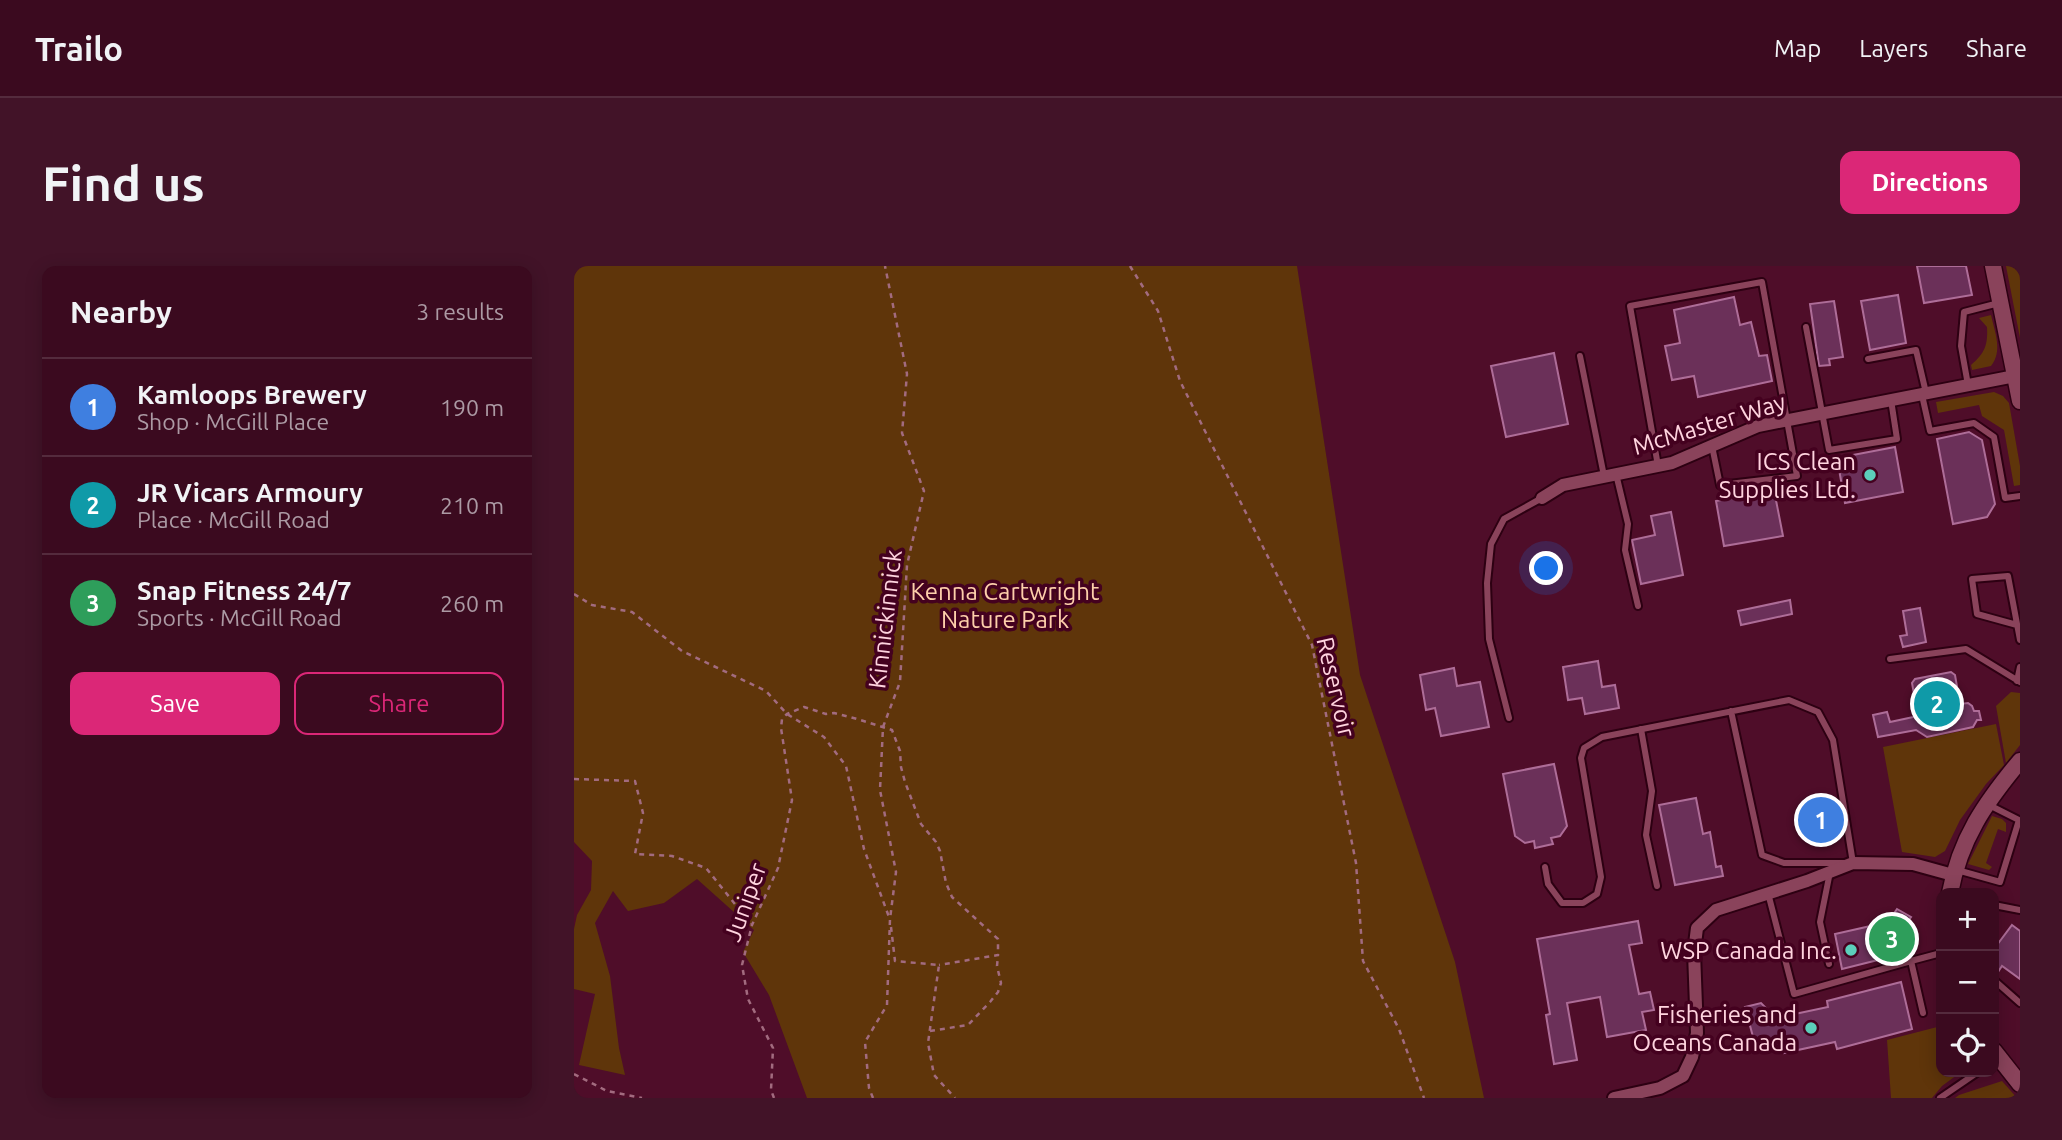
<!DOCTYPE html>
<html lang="en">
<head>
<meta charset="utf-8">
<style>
	body { margin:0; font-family:Ubuntu,sans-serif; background:#421328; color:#f1f3f6 }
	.controls { position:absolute; right:21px; bottom:21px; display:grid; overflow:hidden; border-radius:14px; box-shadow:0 4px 18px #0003 }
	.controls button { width:63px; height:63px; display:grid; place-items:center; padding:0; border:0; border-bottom:2px solid #542b3d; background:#3b0a1f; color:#f1f3f6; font:35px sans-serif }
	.you { position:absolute; left:973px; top:303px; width:24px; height:24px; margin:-18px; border:5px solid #fff; border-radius:50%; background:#1a73e8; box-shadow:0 0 0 10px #1a73e833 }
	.badge { display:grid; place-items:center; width:46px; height:46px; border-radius:50%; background:#db2777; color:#fff; font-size:23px; font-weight:700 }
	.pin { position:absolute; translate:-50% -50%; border:4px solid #fff; box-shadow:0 2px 7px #0006 }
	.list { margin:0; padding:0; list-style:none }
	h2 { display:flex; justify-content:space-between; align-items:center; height:91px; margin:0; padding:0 28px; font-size:30px }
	h2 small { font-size:23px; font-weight:400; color:#ac9aa4 }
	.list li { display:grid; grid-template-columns:46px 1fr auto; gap:21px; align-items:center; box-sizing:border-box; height:98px; padding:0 28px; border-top:2px solid #542b3d }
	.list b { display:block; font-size:26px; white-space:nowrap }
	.list p { margin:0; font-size:23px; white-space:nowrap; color:#ac9aa4 }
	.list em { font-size:23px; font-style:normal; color:#ac9aa4 }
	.actions { display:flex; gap:14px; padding:21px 28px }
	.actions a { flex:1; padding:16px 0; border:2px solid #db2777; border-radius:14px; text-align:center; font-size:24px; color:#db2777 }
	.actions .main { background:#db2777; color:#fff }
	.icon { flex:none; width:38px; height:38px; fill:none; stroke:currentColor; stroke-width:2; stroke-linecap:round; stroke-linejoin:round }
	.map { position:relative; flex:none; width:1446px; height:832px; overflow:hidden; border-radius:14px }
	header { display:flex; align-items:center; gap:42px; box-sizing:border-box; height:98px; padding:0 35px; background:#3b0a1f; border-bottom:2px solid #542b3d }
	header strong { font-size:33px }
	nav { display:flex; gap:38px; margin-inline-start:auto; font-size:24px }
	.intro { display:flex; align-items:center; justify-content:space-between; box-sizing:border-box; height:168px; padding:0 42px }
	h1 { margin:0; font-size:49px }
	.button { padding:18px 32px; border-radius:14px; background:#db2777; color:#fff; font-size:24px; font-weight:700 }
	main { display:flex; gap:42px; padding:0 42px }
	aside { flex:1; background:#3b0a1f; border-radius:14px; box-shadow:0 4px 18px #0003 }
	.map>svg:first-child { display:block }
	.green { fill:#5f350a }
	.building { fill:#6b3059; stroke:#ae6d98; stroke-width:2 }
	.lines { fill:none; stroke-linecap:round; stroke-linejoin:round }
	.service-casing { stroke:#2d0012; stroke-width:10 }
	.minor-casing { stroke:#2d0012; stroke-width:16 }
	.tertiary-casing { stroke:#2d0012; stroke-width:19 }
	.path { stroke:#a26b7f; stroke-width:2.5; stroke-dasharray:5 5; stroke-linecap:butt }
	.service { stroke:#8a435b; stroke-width:6 }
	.minor { stroke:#8a435b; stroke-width:12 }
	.tertiary { stroke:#8a435b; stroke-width:16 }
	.poi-dot { fill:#5ccebb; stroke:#44011f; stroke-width:2.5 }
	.labels { text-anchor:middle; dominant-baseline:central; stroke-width:7; stroke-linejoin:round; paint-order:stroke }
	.street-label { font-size:24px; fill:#ffd4df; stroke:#44011f }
	.poi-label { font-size:24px; fill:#ffd4df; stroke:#44011f; text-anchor:end }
	.park-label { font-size:24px; fill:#fdcfaa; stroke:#44011f }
</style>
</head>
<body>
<header>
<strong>Trailo</strong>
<nav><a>Map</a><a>Layers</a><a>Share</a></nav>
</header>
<div class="intro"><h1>Find us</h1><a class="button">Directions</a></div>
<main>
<aside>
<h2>Nearby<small>3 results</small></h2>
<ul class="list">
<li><span class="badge" style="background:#3f7fe0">1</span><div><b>Kamloops Brewery</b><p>Shop · McGill Place</p></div><em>190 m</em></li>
<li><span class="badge" style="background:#0f9aa8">2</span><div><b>JR Vicars Armoury</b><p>Place · McGill Road</p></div><em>210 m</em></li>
<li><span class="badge" style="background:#2e9e5b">3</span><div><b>Snap Fitness 24/7</b><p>Sports · McGill Road</p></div><em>260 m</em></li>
</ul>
<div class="actions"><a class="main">Save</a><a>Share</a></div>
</aside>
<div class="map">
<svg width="1446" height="832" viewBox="0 0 1446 832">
	<rect width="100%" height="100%" fill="#4f0d29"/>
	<g class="green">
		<polygon points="0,0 723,0 786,409 881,696 910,832 233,832 195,729 169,686 180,664 123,613 90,637 54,645 39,625 21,657 36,710 45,782 51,809 5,799 21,728 0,723 0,663 3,649 17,624 18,595 0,576"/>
		<polygon points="1432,0 1446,0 1446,72"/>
		<path d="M1417,49C1421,67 1429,85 1417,100L1398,104L1397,99C1411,87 1414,79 1413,61L1405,52Z"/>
		<polygon points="1420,126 1429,130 1435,137 1446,200 1446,219 1440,220 1430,164 1408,150 1405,139 1364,147 1362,136"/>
		<polygon points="1437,426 1446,427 1446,479 1432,497 1422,440"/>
		<polygon points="1422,458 1430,499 1412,518 1386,554 1371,585 1361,591 1328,586 1309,481"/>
		<polygon points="1418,550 1428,553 1432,557 1432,566 1424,563 1412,597 1418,601 1415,604 1394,598"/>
		<polygon points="1367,760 1367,806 1387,806 1368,820 1358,832 1317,832 1313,774"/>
		<polygon points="1428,815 1443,832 1381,832 1385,829"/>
	</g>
	<g class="building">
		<polygon points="1343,0 1392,0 1398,29 1350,37"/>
		<polygon points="1324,29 1332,77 1296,84 1287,35"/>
		<polygon points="1160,31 1166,59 1177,56 1185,90 1193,89 1198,115 1124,131 1120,110 1098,114 1091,80 1106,77 1100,44"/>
		<polygon points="1260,35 1269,91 1255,93 1256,99 1245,100 1236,38"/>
		<polygon points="980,87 994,158 932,171 917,100"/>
		<polygon points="1395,166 1408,174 1421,238 1413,251 1379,258 1363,173"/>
		<polygon points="1321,181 1329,226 1271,237 1263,192"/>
		<polygon points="1200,224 1209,270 1150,280 1142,235"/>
		<polygon points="1097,246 1109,309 1067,318 1058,274 1081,269 1077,250"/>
		<polygon points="1216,334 1218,348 1167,359 1164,345"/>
		<polygon points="1346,342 1352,376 1329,381 1326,370 1333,369 1329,345"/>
		<polygon points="1024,395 1028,421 1041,419 1045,442 1011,448 1008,432 994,434 989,401"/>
		<polygon points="880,402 883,420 906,416 915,461 867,470 861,442 852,444 846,409"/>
		<polygon points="1377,406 1381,409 1386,438 1394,437 1398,440 1400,445 1405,445 1407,454 1403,454 1399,461 1353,471 1342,464 1304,471 1299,449 1313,446 1316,456 1344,450 1338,417 1341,413"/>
		<polygon points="980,498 993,560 986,570 977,572 979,578 961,582 960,575 951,577 941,570 929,508"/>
		<polygon points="1122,532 1129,568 1136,566 1142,601 1147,600 1149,610 1101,619 1085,539"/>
		<polygon points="1323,643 1337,651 1332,658 1336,686 1268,703 1261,668 1314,656"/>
		<polygon points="1064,655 1068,677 1055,679 1065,728 1076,726 1080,744 1068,746 1072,764 1033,771 1026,731 993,737 1003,794 980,798 972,749 976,748 963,673"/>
		<polygon points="1438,659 1446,665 1446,713 1428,700 1422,709 1420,708 1420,683"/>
		<polygon points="1327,716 1338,763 1263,783 1261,776 1210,787 1207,777 1182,782 1171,741 1187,737 1202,752 1254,741 1253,735"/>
	</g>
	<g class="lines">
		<defs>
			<g id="service">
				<polyline points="1232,61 1255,184 1323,173 1317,134"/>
				<polyline points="1006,90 1030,210"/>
				<polyline points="1294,93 1342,84 1352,127"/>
				<polyline points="1394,119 1387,80 1390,46 1425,37"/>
				<polyline points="1348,129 1356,165 1400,157 1420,171 1431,232 1446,230"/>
				<polyline points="1084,200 1056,40 1188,16 1223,210 1146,219 1138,180"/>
				<polyline points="1042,208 1054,258 1051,284 1064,340"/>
				<polyline points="1443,359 1403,348 1398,313 1434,310 1446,374"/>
				<polyline points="1316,393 1392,383 1446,416"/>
				<polyline points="1443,415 1446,401"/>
				<polyline points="935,452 915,373 913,317 917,278 930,253 968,232"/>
				<polyline points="1067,463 1078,525 1072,569 1083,620"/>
				<polyline points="971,601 974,618 988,637 1009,637 1023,628 1027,611 1007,492 1010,482 1028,471 1215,434 1244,446 1259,474 1279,597 1210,597 1188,589 1157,445"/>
				<polyline points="1383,604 1426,616 1445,554 1415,539"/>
				<polyline points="1194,627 1220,728 1337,695 1349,747"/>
				<polyline points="1420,639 1446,644"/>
				<polyline points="1337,695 1367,687"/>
				<polyline points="1255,698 1246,656 1256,606"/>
				<polyline points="1420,714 1446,737"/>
				<polyline points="1366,832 1404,806"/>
			</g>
			<g id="minor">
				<polyline points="968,232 989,219 1098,197 1184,160 1441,110"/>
				<polyline points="1040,832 1086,822 1109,810 1118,791 1123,767 1120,686 1123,662 1142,644 1233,615 1279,597 1339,598 1379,609"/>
			</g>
			<g id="tertiary">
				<polyline points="1419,0 1446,135"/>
				<path d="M1376,627C1386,573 1411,537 1446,495"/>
				<polyline points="1420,785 1446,818"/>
			</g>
		</defs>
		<use href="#service" class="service-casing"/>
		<use href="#minor" class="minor-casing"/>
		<use href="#tertiary" class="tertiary-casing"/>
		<g class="path">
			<polyline points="556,0 584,45 606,115 738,379 782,597 789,695 825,763 850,832"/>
			<polyline points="0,328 18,339 58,346 108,385 192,425 213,448 250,471 272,500 290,583 315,651"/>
			<polyline points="0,513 61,515 69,547 61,588 98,590 132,602 177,658"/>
			<polyline points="317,661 321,695 365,699 354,777 360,809 381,832"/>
			<polyline points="356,765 394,759 416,736 424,726 427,717 423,700 424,689 365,699"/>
			<polyline points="0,808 33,825 68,832"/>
			<polyline points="200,832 197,824 199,782 174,733 168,699 178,659 204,602 218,534 207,462 208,453 213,448 230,441 252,448 260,447 283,453 318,464 326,485 327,501 331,516 347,558 362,576 366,585 372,617 378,631 424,673 424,689"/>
			<polyline points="299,832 295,822 291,776 313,739 316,653 322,606 306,524 309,461 326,416 333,299 350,225 328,167 333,108 311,0"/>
		</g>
		<use href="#service" class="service"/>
		<use href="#minor" class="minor"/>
		<use href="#tertiary" class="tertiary"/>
	</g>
	<g class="poi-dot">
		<circle cx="1296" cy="209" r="7"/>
		<circle cx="1277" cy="684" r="7"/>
		<circle cx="1237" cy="762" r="7"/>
	</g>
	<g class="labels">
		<g class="street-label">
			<text transform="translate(1135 158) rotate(-17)">McMaster Way</text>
			<text transform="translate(311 353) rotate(-83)">Kinnickinnick</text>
			<text transform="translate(762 421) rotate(77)">Reservoir</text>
			<text transform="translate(171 636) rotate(-70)">Juniper</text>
		</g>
		<g class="poi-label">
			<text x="1282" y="195">ICS Clean<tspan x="1282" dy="28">Supplies Ltd.</tspan></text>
			<text x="1263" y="684">WSP Canada Inc.</text>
			<text x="1223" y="748">Fisheries and<tspan x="1223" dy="28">Oceans Canada</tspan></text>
		</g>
		<g class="park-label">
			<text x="431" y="325">Kenna Cartwright<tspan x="431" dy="28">Nature Park</tspan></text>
		</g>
	</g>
</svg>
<div class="controls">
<button>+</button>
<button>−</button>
<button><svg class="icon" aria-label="locate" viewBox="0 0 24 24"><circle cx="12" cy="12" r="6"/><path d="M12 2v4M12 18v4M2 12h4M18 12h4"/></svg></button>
</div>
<div class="you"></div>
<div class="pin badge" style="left:1247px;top:554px;background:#3f7fe0">1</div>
<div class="pin badge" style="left:1363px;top:438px;background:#0f9aa8">2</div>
<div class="pin badge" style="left:1318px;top:673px;background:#2e9e5b">3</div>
</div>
</main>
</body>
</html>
